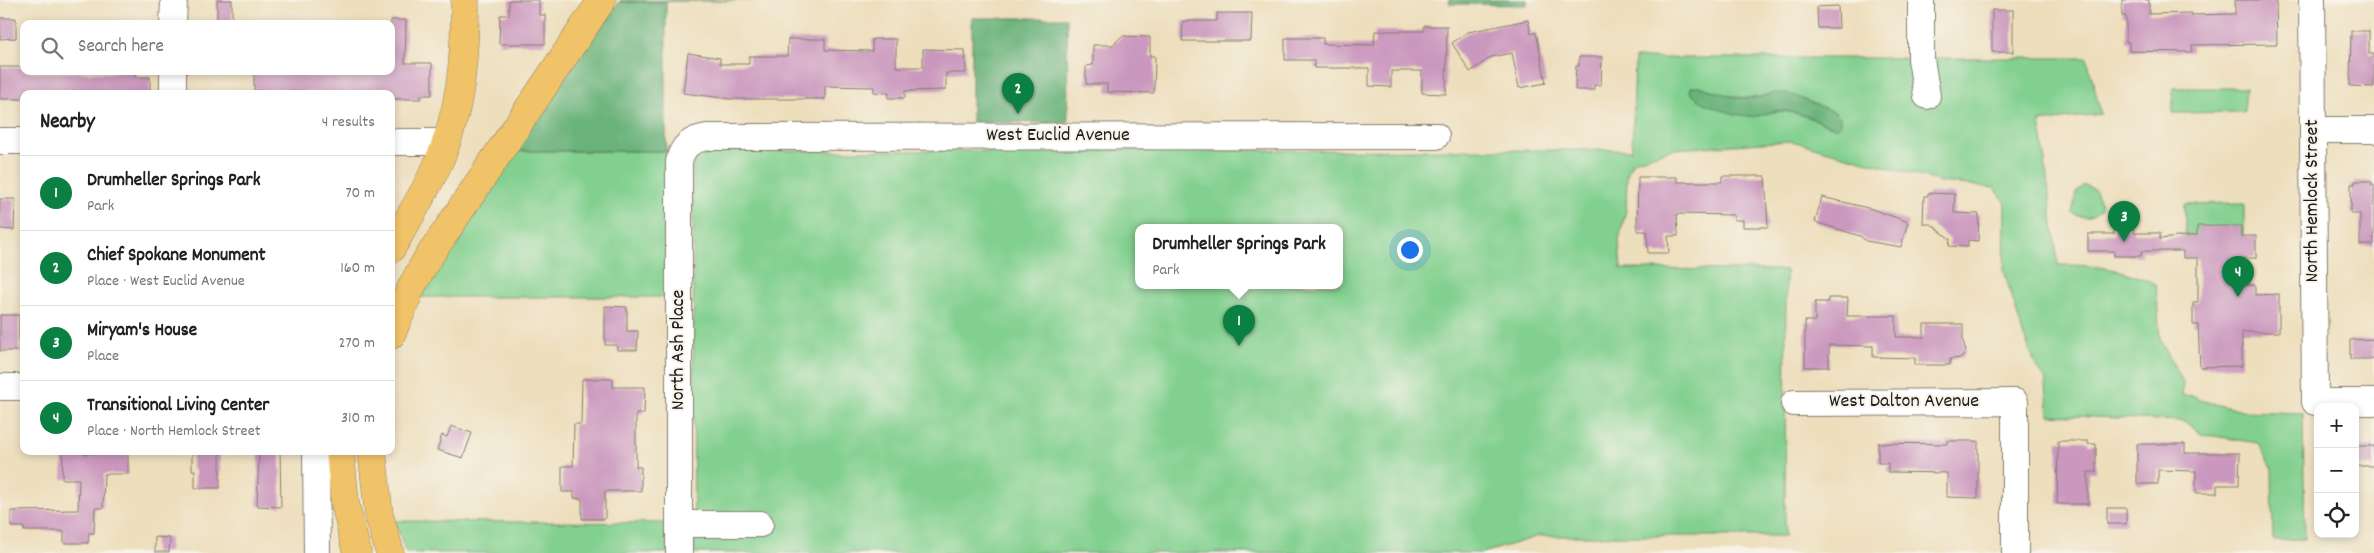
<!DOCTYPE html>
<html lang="en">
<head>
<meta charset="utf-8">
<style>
	body { margin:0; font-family:Dekko,sans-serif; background:#f6f6f6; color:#222 }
	.controls { position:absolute; right:15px; bottom:15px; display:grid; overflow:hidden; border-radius:10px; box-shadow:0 2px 8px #0003 }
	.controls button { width:45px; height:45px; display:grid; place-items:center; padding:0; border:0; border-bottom:1px solid #e0e0e0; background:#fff; color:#222; font:25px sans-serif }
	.you { position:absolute; left:1409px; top:249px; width:18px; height:18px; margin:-12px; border:4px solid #fff; border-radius:50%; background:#1a73e8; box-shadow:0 0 0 8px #1a73e833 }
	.badge { display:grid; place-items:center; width:32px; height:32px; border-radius:50%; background:#0b8043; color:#fff; font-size:16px; font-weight:700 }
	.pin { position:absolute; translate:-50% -41px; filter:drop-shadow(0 1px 2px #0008) }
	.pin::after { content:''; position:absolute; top:26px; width:18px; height:15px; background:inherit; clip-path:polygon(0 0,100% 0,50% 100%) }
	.popup { position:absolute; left:1135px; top:224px; width:208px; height:65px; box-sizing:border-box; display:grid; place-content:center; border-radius:10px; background:#fff; filter:drop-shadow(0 1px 4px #0005); font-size:16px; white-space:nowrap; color:#767676 }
	.popup b { font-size:19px; color:#222 }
	.popup::after { content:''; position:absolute; left:50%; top:100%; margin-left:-10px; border:10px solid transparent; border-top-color:#fff }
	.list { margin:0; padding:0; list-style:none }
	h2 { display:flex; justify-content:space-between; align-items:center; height:65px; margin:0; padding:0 20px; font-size:21px }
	h2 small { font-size:16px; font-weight:400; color:#767676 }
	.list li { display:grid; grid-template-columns:32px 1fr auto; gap:15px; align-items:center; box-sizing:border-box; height:75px; padding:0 20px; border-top:1px solid #e0e0e0 }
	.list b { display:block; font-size:19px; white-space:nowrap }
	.list p { margin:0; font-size:16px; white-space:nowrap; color:#767676 }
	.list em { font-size:16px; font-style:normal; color:#767676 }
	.icon { flex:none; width:28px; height:28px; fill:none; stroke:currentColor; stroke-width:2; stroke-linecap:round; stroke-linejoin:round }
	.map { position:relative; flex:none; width:2374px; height:553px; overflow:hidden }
	.search { position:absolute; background:#fff; box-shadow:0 2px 8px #0003; left:20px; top:20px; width:375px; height:55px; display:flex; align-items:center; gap:12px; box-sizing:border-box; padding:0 18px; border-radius:10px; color:#767676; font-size:19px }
	.panel { position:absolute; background:#fff; box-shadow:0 2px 8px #0003; left:20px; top:90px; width:375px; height:365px; border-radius:10px }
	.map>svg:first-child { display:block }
	.green { fill:#82d08f; stroke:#4f7656; fill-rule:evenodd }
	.forest { fill:#69b27a; stroke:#42674b }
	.building { fill:#ca97be }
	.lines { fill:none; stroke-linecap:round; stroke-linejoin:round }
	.minor-casing { stroke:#847d6c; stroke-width:28 }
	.major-casing { stroke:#847d6c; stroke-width:29 }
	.minor { stroke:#fff; stroke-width:26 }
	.major { stroke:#f1c369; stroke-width:28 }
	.labels { text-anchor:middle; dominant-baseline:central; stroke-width:4; stroke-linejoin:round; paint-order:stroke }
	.street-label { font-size:20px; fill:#1c1c1c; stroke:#f7f3e8 }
</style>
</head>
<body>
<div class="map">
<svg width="2374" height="553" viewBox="0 0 2374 553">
	<rect width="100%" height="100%" fill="#f7f3e8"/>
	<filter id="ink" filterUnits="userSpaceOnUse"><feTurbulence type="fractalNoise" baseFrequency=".02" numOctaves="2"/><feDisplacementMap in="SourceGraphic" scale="10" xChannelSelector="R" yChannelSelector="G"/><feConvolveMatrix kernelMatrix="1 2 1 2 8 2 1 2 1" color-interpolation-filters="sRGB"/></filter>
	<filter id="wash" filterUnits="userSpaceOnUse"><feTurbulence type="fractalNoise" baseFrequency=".0096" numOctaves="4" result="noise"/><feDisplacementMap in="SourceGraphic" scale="20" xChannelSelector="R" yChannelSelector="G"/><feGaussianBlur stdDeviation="1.12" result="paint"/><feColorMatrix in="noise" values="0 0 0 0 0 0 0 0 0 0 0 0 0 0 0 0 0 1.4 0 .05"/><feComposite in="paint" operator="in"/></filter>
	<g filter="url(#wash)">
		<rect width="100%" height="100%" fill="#eddebc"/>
		<g class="green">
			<polygon points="621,0 784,0 619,2"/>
			<path d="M1635,58H2087L2101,114L2040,122L2058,265C2098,265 2120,268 2156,284L2160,340L2183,382L2182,395L2195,396L2200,400L2242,411L2303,413L2305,539L2273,540L2272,468L2258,443L2201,434L2184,421L2049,415L2045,378L2037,368L2023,334L2004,271L2005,201L1994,188L1941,182L1792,141L1673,149L1633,161L1627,174L1626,210L1619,240L1621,269L1786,270L1785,536H1539L1483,553H694L693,167C694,157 700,153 709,151L1632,150ZM1698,86C1727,95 1744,103 1774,93L1837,128C1807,118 1788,104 1758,116ZM1139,227H1339V285H1139Z"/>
			<polygon points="2173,88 2246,88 2244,112 2173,113"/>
			<polygon points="511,151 666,151 668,297 418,297"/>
			<path d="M2084,185L2094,189L2102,207C2094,217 2083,220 2072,213L2077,191Z"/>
			<polygon points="2244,203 2244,236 2185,236 2185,204"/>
			<polygon points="395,521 670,523 670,553 406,553"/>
		</g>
		<g class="forest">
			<polygon points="1449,0 1527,0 1527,5 1450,4"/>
			<polygon points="619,2 666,3 666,151 511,151"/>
			<polygon points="972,18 1067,18 1068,123 972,122"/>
			<path d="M1698,86L1737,98H1759L1774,93H1787L1835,112L1840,117V125L1837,128C1820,122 1802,113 1785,111C1774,109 1768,114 1758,116C1742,119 1699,105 1690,92L1691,87Z"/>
		</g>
		<g id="blocks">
			<g class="building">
				<rect x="217" y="0" width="15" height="24"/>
				<polygon points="509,0 539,0 539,15 545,15 545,44 499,44 500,15 509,15"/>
				<polygon points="2122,0 2149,0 2149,14 2191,13 2191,15 2235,14 2235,0 2276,0 2277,44 2192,45 2192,52 2129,51 2129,42 2126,42 2126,16 2122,16"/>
				<polygon points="1838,6 1839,28 1818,28 1817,7"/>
				<rect x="1992" y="10" width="21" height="42"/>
				<polygon points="1217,13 1252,13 1251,41 1182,41 1183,21 1217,21"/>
				<polygon points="0,18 16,18 16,38 0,39"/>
				<polygon points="391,20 406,20 405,63 432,63 432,95 421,95 421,99 391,99 391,94 254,91 254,71 391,71"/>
				<polygon points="1528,20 1531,34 1536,32 1546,83 1519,88 1512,53 1491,57 1470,72 1452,43 1468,32"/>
				<polygon points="1424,26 1447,26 1446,94 1422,93 1422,71 1391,71 1391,87 1369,86 1369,68 1314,68 1314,60 1285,60 1285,38 1323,38 1323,44 1374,45 1375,31 1424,31"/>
				<polygon points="2351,31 2369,31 2369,54 2374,54 2374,87 2350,86"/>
				<polygon points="1122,36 1150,37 1150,56 1155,56 1154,93 1107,92 1107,84 1086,84 1086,66 1093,65 1093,45 1113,45"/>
				<polygon points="788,39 825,39 825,50 872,51 872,39 896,39 896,67 923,67 923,49 965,50 966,73 946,73 946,90 905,91 905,98 888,98 889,93 874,92 874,87 825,86 825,99 731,99 683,93 688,53 720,58 720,64 749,64 749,56 787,56"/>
				<polygon points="1579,57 1602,57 1601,85 1594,85 1594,90 1575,90 1576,66 1579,66"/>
				<polygon points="0,67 24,67 24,71 28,72 116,73 116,71 135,71 135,77 150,77 150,94 24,94 24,99 0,99"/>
				<polygon points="1722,176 1765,176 1768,227 1743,227 1743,220 1734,220 1734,215 1677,214 1678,236 1668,236 1669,253 1648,253 1647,231 1637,231 1638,177 1677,177 1677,182 1722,182"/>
				<polygon points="2355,181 2371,181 2371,184 2374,184 2374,245 2360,245 2360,214 2351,214 2351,184 2355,184"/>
				<polygon points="1928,193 1955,194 1954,213 1979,214 1978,241 1968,240 1968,247 1949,246 1950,239 1931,224 1923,224 1924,196 1928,196"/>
				<polygon points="1822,197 1872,209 1908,222 1901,247 1866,241 1860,236 1815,222"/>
				<polygon points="0,199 15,199 14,230 0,229"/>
				<polygon points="2197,226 2241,226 2241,236 2256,236 2256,258 2241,258 2241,285 2255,285 2255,295 2279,294 2279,332 2242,332 2242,366 2200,367 2198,325 2193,325 2193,302 2198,302 2198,258 2183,258 2183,251 2142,251 2141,256 2114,256 2114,251 2088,251 2088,234 2114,234 2114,228 2134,229 2134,233 2160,233 2160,239 2197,235"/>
				<polygon points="1828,298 1848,298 1847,316 1896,316 1896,337 1924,337 1924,324 1963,324 1963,341 1966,351 1962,358 1950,359 1950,365 1915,365 1915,358 1873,357 1873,346 1829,345 1829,367 1805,367 1805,321 1815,321 1815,302 1828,302"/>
				<polygon points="605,306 627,307 627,331 638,331 637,350 617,350 617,345 605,345"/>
				<rect x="0" y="315" width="19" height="36"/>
				<polygon points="2373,339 2373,359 2350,359 2350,340"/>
				<polygon points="582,379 613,379 613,387 645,387 644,414 636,414 636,467 641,467 641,491 605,491 605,519 582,519 582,499 574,498 574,492 562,492 562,466 573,466 574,424 581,424"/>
				<polygon points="451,426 472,433 463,458 437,450 442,435 447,437"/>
				<polygon points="1947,441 1978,441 1978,498 1947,497 1947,473 1888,472 1888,463 1878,463 1878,443 1947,444"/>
				<polygon points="2058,441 2088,441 2088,444 2096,444 2096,472 2088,472 2088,504 2057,504"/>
				<polygon points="2137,444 2185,444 2185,453 2240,453 2239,485 2217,485 2217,493 2196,493 2196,471 2158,470 2158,484 2137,484"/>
				<rect x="2355" y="446" width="19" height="20"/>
				<polygon points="63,451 85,451 85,454 128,451 128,474 104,474 103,508 95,508 94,533 89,533 88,543 64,543 64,531 24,531 24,527 11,527 11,511 78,510 79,479 62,479"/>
				<polygon points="192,451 220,451 220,488 195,488 195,470 192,470"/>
				<polygon points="259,451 280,451 281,507 257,506"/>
				<rect x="2107" y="508" width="19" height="16"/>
				<polygon points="155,537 170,538 169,552 155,552"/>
			</g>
		</g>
	</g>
	<g filter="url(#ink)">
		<use href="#blocks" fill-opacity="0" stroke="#847d6c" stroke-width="1"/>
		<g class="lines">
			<defs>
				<g id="minor">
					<polyline points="1921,0 1921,59 1927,96"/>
					<polyline points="2312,0 2315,402 2374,402"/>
					<polyline points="173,24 174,0"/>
					<polyline points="173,94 173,71"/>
					<polyline points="2313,130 2374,130"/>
					<polyline points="0,141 24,141"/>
					<polyline points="391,142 446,142"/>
					<polyline points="0,387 24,387"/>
					<polyline points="1794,403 2015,402 2015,553"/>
					<polyline points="316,451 317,553"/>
					<polyline points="680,524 760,524"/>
					<path d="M679,553V162C682,146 692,139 708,137L1436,136"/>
				</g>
				<g id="major">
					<path d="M391,249C406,222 423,196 436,168C461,115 465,58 465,0"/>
					<polyline points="391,335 412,286 426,261 602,0"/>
					<polyline points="340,451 345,503 357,553"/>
					<polyline points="372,451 379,515 390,553"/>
				</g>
			</defs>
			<use href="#minor" class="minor-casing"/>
			<use href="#major" class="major-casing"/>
			<use href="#minor" class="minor"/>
			<use href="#major" class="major"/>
		</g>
	</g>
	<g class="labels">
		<g class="street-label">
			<text x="1058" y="136">West Euclid Avenue</text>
			<text transform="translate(2313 201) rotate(-90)">North Hemlock Street</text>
			<text transform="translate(679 350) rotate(-90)">North Ash Place</text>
			<text x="1904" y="402">West Dalton Avenue</text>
		</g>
	</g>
</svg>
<div class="controls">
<button>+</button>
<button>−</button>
<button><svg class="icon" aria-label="locate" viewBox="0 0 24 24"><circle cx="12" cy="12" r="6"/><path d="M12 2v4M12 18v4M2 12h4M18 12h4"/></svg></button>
</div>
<div class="you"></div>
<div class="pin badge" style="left:1239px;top:346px">1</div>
<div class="popup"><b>Drumheller Springs Park</b>Park</div>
<div class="pin badge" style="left:1018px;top:114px">2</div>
<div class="pin badge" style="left:2124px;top:242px">3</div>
<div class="pin badge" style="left:2238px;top:297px">4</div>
<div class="search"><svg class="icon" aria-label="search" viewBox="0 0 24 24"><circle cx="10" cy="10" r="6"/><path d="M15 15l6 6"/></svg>Search here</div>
<section class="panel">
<h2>Nearby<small>4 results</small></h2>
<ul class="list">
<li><span class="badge">1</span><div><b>Drumheller Springs Park</b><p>Park</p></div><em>70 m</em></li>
<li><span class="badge">2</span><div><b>Chief Spokane Monument</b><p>Place · West Euclid Avenue</p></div><em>160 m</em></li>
<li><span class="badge">3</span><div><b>Miryam's House</b><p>Place</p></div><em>270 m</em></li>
<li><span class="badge">4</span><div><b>Transitional Living Center</b><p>Place · North Hemlock Street</p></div><em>310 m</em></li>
</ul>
</section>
</div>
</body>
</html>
